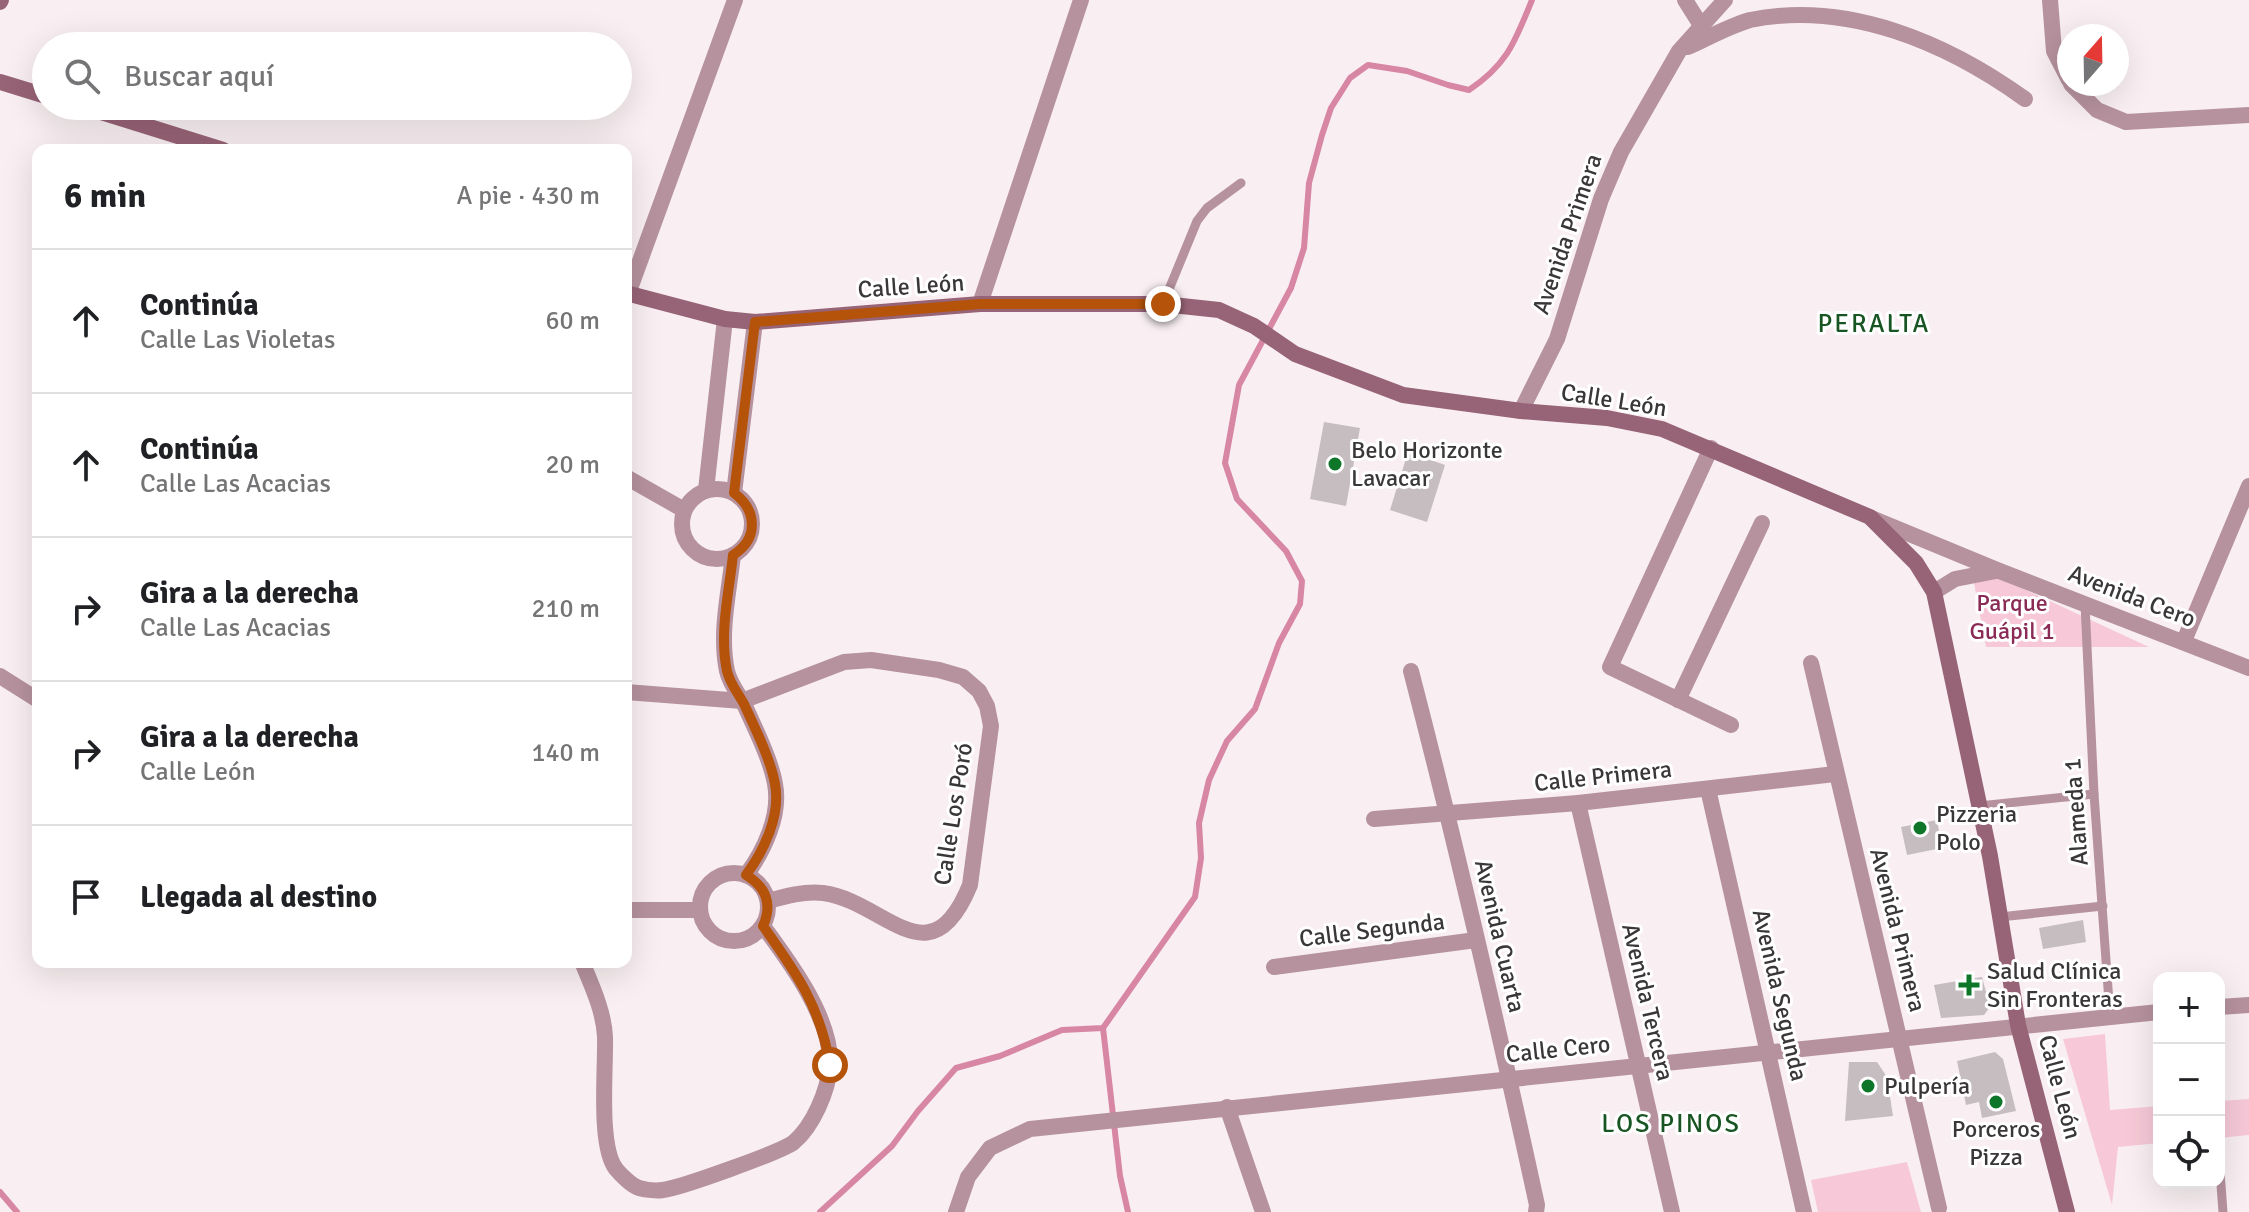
<!DOCTYPE html>
<html lang="es">
<head>
<meta charset="utf-8">
<style>
	body { margin:0; font-family:Signika,sans-serif; background:#f6f6f6; color:#202124 }
	.controls { position:absolute; right:24px; bottom:24px; display:grid; overflow:hidden; border-radius:16px; box-shadow:0 8px 32px #0002 }
	.controls button { width:72px; height:72px; display:grid; place-items:center; padding:0; border:0; border-bottom:2px solid #e0e0e0; background:#fff; color:#202124; font:40px sans-serif }
	.compass { position:absolute; left:2057px; top:24px; width:72px; height:72px; border-radius:50%; background:#fff; box-shadow:0 8px 32px #0002; rotate:20deg }
	.stop { position:absolute; width:24px; height:24px; margin:-18px; border:6px solid #b45309; border-radius:50%; background:#fff }
	.stop.end { background:#b45309; border-color:#fff; box-shadow:0 2px 8px #0008 }
	.list { margin:0; padding:0; list-style:none }
	h2 { display:flex; justify-content:space-between; align-items:center; height:104px; margin:0; padding:0 32px; font-size:34px }
	h2 small { font-size:26px; font-weight:400; color:#757577 }
	.list li { display:grid; grid-template-columns:52px 1fr auto; gap:24px; align-items:center; box-sizing:border-box; height:144px; padding:0 32px; border-top:2px solid #e0e0e0 }
	.list b { display:block; font-size:30px; white-space:nowrap }
	.list p { margin:0; font-size:26px; white-space:nowrap; color:#757577 }
	.list em { font-size:26px; font-style:normal; color:#757577 }
	.icon { flex:none; width:44px; height:44px; fill:none; stroke:currentColor; stroke-width:2; stroke-linecap:round; stroke-linejoin:round }
	.map { position:relative; flex:none; width:2249px; height:1212px; overflow:hidden }
	.search { position:absolute; background:#fff; box-shadow:0 8px 32px #0002; left:32px; top:32px; width:600px; height:88px; display:flex; align-items:center; gap:20px; box-sizing:border-box; padding:0 28px; border-radius:44px; color:#757577; font-size:30px }
	.panel { position:absolute; background:#fff; box-shadow:0 8px 32px #0002; left:32px; top:144px; width:600px; height:824px; border-radius:16px }
	.map>svg:first-child { display:block }
	.green { fill:#f7c9d8 }
	.lines { fill:none; stroke-linecap:round; stroke-linejoin:round }
	.stream { stroke:#d786a4; stroke-width:6 }
	.building { fill:#c6bdc0 }
	.lane { stroke:#b6929e; stroke-width:9 }
	.street { stroke:#b6929e; stroke-width:16 }
	.secondary { stroke:#976376; stroke-width:16 }
	.route { stroke:#b45309; stroke-width:10 }
	.poi-dot { fill:#0d7628; stroke:#fff; stroke-width:3 }
	.labels { text-anchor:middle; dominant-baseline:central; stroke-width:6; stroke-linejoin:round; paint-order:stroke }
	.street-label { font-size:24px; fill:#3a3738; stroke:#fff }
	.poi-label { font-size:24px; fill:#3a3738; stroke:#fff; text-anchor:start }
	.park-label { font-size:24px; fill:#8a2b56; stroke:#fff }
	.neighbourhood-label { font-size:26px; letter-spacing:2px; fill:#195423; stroke:#fff }
</style>
</head>
<body>
<div class="map">
<svg width="2249" height="1212" viewBox="0 0 2249 1212">
	<rect width="100%" height="100%" fill="#f9eff2"/>
	<g class="green">
		<polygon points="1996,576 2149,647 1986,647 1974,583"/>
		<polygon points="2105,1034 2110,1110 2159,1106 2159,1143 2118,1147 2112,1205 2063,1039"/>
		<polygon points="2249,1099 2249,1135 2219,1138 2219,1101"/>
		<polygon points="1907,1162 1921,1212 1818,1212 1811,1180"/>
	</g>
	<g class="lines">
		<g class="stream">
			<polyline points="1103,1028 1120,1176 1128,1212"/>
			<polyline points="0,1192 17,1212"/>
			<path d="M820,1212L892,1146L918,1111L956,1068L1000,1056L1062,1030L1103,1028L1195,897L1201,858L1199,823L1209,780L1227,741L1255,709L1279,643L1300,604L1302,581L1286,551L1237,499L1225,463L1239,385L1291,288L1304,248L1309,183L1322,135L1331,108L1350,78L1368,65L1407,71L1448,85L1469,90C1508,64 1515,41 1532,0"/>
		</g>
	</g>
	<g class="building">
		<polygon points="1324,422 1360,428 1346,506 1310,499"/>
		<polygon points="1408,452 1445,465 1427,522 1390,510"/>
		<polygon points="1937,820 1942,848 1907,855 1901,827"/>
		<polygon points="2083,920 2086,942 2043,949 2039,928"/>
		<polygon points="1982,977 1990,1007 1984,1015 1941,1018 1934,985"/>
		<polygon points="1995,1052 2003,1059 2016,1111 1982,1118 1979,1102 1966,1105 1957,1061"/>
		<polygon points="1849,1062 1877,1062 1887,1077 1893,1116 1845,1121"/>
	</g>
	<g class="lines">
		<g class="lane">
			<polyline points="1163,304 1197,221 1207,208 1241,183"/>
			<polyline points="2085,604 2094,794 2110,1016"/>
			<polyline points="1979,806 2094,794"/>
			<polyline points="2000,917 2103,906"/>
			<polyline points="2219,1158 2223,1212"/>
		</g>
		<g class="street">
			<polyline points="1685,0 1702,27"/>
			<polyline points="2050,0 2054,51 2069,80"/>
			<path d="M1688,47C1708,38 1729,26 1750,20C1848,0 1947,43 2025,99"/>
			<polyline points="2071,84 2097,110 2126,122 2249,115"/>
			<polyline points="628,294 735,0"/>
			<polyline points="980,304 1081,0"/>
			<polyline points="1521,411 1557,339 1601,199 1621,152 1679,51 1725,0"/>
			<polyline points="1711,448 1610,667 1731,725"/>
			<polyline points="626,477 684,510"/>
			<circle cx="717" cy="524" r="35"/>
			<polyline points="706,490 725,319"/>
			<polyline points="734,493 755,322"/>
			<polyline points="1871,518 1997,570 2249,668"/>
			<path d="M733,555C729,593 719,633 727,671C730,684 738,693 744,704C754,726 771,760 775,784C781,815 764,851 746,875"/>
			<polyline points="1934,592 1955,579 1996,571"/>
			<polyline points="2184,641 2249,486"/>
			<polyline points="1811,663 1939,1208"/>
			<path d="M1411,671C1457,848 1498,1026 1537,1205L1536,1212"/>
			<polyline points="0,676 38,700"/>
			<path d="M626,692L742,701L844,662L871,660L939,670L963,677L979,691L987,706L991,726L970,885C930,983 885,901 823,893C804,891 786,896 768,901"/>
			<polyline points="1678,700 1762,523"/>
			<polyline points="1708,789 1804,1212"/>
			<polyline points="1578,803 1672,1212"/>
			<polyline points="1374,819 1578,803 1835,774"/>
			<circle cx="734" cy="907" r="34"/>
			<polyline points="626,910 700,910"/>
			<path d="M582,962C592,986 604,1012 605,1037C606,1068 598,1146 616,1169C621,1175 632,1186 639,1188C646,1190 657,1191 663,1190C680,1188 784,1151 794,1142C813,1126 828,1091 830,1066C833,1020 789,961 763,926"/>
			<polyline points="1274,967 1476,940"/>
			<polyline points="2219,1007 2249,1005"/>
			<polyline points="1227,1107 1263,1212"/>
			<path d="M956,1212L968,1177L990,1148L1030,1129C1407,1090 1783,1048 2159,1012"/>
		</g>
		<g class="secondary">
			<polyline points="0,2 1,0"/>
			<polyline points="0,82 46,96"/>
			<polyline points="82,106 223,150"/>
			<polyline points="626,293 725,319 755,322 980,304 1163,304 1219,310 1254,326 1295,354 1403,395 1521,411 1607,418 1662,429 1870,517 1916,563 1934,592 1990,856 2018,1025 2067,1212"/>
		</g>
	</g>
	<g class="lines">
		<path class="route" d="M830,1065C820,1006 797,974 763,926C773,904 766,887 746,875C764,851 781,815 775,784C771,760 754,726 744,704C738,693 730,684 727,671C719,633 729,593 733,555C759,539 757,510 734,493L755,322L980,304H1163"/>
	</g>
	<g class="poi-dot">
		<circle cx="1335" cy="464" r="8"/>
		<circle cx="1920" cy="828" r="8"/>
		<path d="M1965 973h8v8h8v8h-8v8h-8v-8h-8v-8h8z"/>
		<circle cx="1868" cy="1086" r="8"/>
		<circle cx="1996" cy="1102" r="8"/>
	</g>
	<g class="labels">
		<g class="street-label">
			<text transform="translate(1567 234) rotate(-71)">Avenida Primera</text>
			<text transform="translate(911 286) rotate(-4)">Calle León</text>
			<text transform="translate(1614 400) rotate(9)">Calle León</text>
			<text transform="translate(2132 596) rotate(21)">Avenida Cero</text>
			<text transform="translate(1603 776) rotate(-6)">Calle Primera</text>
			<text transform="translate(2076 812) rotate(-94)">Alameda 1</text>
			<text transform="translate(953 814) rotate(-81)">Calle Los Poró</text>
			<text transform="translate(1372 930) rotate(-7)">Calle Segunda</text>
			<text transform="translate(1898 930) rotate(76)">Avenida Primera</text>
			<text transform="translate(1500 936) rotate(77)">Avenida Cuarta</text>
			<text transform="translate(1780 995) rotate(77)">Avenida Segunda</text>
			<text transform="translate(1648 1002) rotate(77)">Avenida Tercera</text>
			<text transform="translate(1558 1049) rotate(-6)">Calle Cero</text>
			<text transform="translate(2060 1087) rotate(75)">Calle León</text>
		</g>
		<g class="poi-label">
			<text x="1351" y="450">Belo Horizonte<tspan x="1351" dy="28">Lavacar</tspan></text>
			<text x="1936" y="814">Pizzeria<tspan x="1936" dy="28">Polo</tspan></text>
			<text x="1987" y="971">Salud Clínica<tspan x="1987" dy="28">Sin Fronteras</tspan></text>
			<text x="1884" y="1086">Pulpería</text>
			<text x="1996" y="1129" text-anchor="middle">Porceros<tspan x="1996" dy="28">Pizza</tspan></text>
		</g>
		<g class="park-label">
			<text x="2012" y="603">Parque<tspan x="2012" dy="28">Guápil 1</tspan></text>
		</g>
		<g class="neighbourhood-label">
			<text x="1874" y="324">PERALTA</text>
			<text x="1671" y="1124">LOS PINOS</text>
		</g>
	</g>
</svg>
<div class="controls">
<button>+</button>
<button>−</button>
<button><svg class="icon" aria-label="locate" viewBox="0 0 24 24"><circle cx="12" cy="12" r="6"/><path d="M12 2v4M12 18v4M2 12h4M18 12h4"/></svg></button>
</div>
<svg class="compass" viewBox="-18 -18 36 36"><path d="M0-13l5 13h-10z" fill="#e53935"/><path d="M0 13l5-13h-10z" fill="#757577"/></svg>
<div class="stop" style="left:830px;top:1065px"></div>
<div class="stop end" style="left:1163px;top:304px"></div>
<div class="search"><svg class="icon" aria-label="search" viewBox="0 0 24 24"><circle cx="10" cy="10" r="6"/><path d="M15 15l6 6"/></svg>Buscar aquí</div>
<section class="panel">
<h2>6 min<small>A pie · 430 m</small></h2>
<ul class="list">
<li><svg class="icon" aria-label="ahead" viewBox="0 0 24 24"><path d="M12 20V5M6 11l6-6 6 6"/></svg><div><b>Continúa</b><p>Calle Las Violetas</p></div><em>60 m</em></li>
<li><svg class="icon" aria-label="ahead" viewBox="0 0 24 24"><path d="M12 20V5M6 11l6-6 6 6"/></svg><div><b>Continúa</b><p>Calle Las Acacias</p></div><em>20 m</em></li>
<li><svg class="icon" aria-label="right" viewBox="0 0 24 24"><path d="M7 20v-9h11M14 6l5 5-5 5"/></svg><div><b>Gira a la derecha</b><p>Calle Las Acacias</p></div><em>210 m</em></li>
<li><svg class="icon" aria-label="right" viewBox="0 0 24 24"><path d="M7 20v-9h11M14 6l5 5-5 5"/></svg><div><b>Gira a la derecha</b><p>Calle León</p></div><em>140 m</em></li>
<li><svg class="icon" aria-label="arrive" viewBox="0 0 24 24"><path d="M6 21V4h12l-3 4 3 4H6"/></svg><div><b>Llegada al destino</b></div></li>
</ul>
</section>
</div>
</body>
</html>
